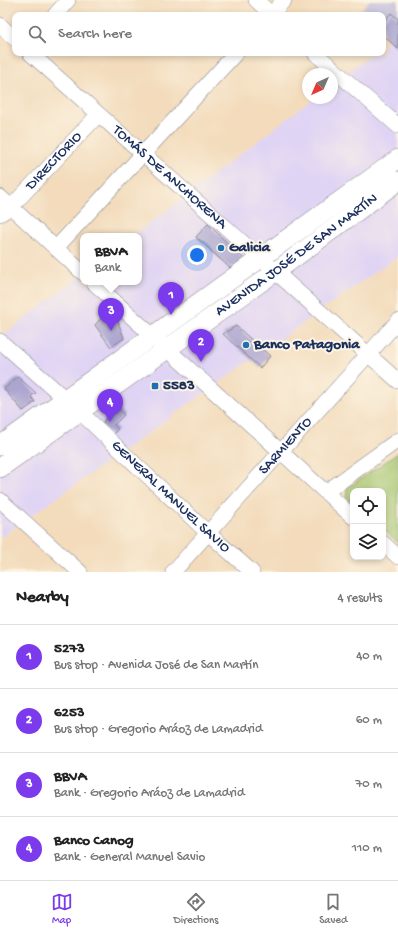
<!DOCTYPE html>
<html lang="en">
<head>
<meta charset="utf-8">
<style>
	body { margin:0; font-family:"Gochi Hand",sans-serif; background:#f6f6f6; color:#222 }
	.controls { position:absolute; right:12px; bottom:12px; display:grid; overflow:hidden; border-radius:8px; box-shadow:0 2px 6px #0003 }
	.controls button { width:36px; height:36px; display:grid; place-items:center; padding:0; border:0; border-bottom:1px solid #e0e0e0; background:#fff; color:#222; font:20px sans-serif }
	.compass { position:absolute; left:302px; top:68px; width:36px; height:36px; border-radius:50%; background:#fff; box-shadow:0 2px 6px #0003; rotate:224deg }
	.you { position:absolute; left:197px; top:255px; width:14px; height:14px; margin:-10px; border:3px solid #fff; border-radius:50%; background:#1a73e8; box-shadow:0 0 0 6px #1a73e833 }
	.badge { display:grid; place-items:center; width:26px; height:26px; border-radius:50%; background:#7c3aed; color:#fff; font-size:13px; font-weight:700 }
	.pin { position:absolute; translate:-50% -33px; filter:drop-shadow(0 1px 2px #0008) }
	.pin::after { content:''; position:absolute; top:21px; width:14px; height:12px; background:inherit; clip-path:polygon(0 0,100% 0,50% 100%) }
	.popup { position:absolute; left:80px; top:233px; width:62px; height:52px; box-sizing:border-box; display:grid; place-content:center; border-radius:8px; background:#fff; filter:drop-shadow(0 1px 3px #0005); font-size:13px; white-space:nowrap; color:#767676 }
	.popup b { font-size:15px; color:#222 }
	.popup::after { content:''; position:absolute; left:50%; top:100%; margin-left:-8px; border:8px solid transparent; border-top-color:#fff }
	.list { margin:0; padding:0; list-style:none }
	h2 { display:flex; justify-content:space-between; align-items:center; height:52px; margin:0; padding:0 16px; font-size:17px }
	h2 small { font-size:13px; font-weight:400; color:#767676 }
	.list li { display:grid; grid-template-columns:26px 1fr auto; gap:12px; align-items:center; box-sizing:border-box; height:64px; padding:0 16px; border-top:1px solid #e0e0e0 }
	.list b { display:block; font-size:15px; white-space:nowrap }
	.list p { margin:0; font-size:13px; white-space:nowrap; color:#767676 }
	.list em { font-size:13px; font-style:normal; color:#767676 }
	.icon { flex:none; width:22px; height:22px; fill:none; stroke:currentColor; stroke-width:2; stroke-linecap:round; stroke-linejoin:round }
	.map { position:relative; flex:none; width:398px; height:572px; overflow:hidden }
	.search { position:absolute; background:#fff; box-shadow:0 2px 6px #0003; left:12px; right:12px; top:12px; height:44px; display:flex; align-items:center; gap:10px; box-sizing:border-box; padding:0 14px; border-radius:8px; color:#767676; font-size:15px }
	.sheet { height:308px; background:#fff }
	nav { display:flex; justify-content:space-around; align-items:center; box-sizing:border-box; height:56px; border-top:1px solid #e0e0e0; background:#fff; font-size:11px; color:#767676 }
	nav a { display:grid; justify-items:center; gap:2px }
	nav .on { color:#7c3aed }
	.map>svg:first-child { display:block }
	.built { fill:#e0d4f4 }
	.industrial { fill:#c4c0db }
	.green { fill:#a4c46c; stroke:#607a65 }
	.building { fill:#aba5d0 }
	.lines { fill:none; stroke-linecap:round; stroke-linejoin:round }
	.minor-casing { stroke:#87858c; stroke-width:16 }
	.major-casing { stroke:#87858c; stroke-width:20 }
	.minor { stroke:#fff; stroke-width:15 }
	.major { stroke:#fff; stroke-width:19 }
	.poi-dot { fill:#1f6fb2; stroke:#fcf5e5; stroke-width:1.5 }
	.labels { text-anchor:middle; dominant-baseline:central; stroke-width:4; stroke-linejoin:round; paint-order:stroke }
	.street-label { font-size:15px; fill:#1b2f5e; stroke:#fcf5e5 }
	.poi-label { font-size:15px; font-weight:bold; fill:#1b2f5e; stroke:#fcf5e5; text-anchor:start }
</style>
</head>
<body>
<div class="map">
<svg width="398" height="572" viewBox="0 0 398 572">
	<rect width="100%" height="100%" fill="#fcf5e5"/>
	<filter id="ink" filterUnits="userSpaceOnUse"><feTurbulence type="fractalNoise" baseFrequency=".025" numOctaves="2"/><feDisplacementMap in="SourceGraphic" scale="8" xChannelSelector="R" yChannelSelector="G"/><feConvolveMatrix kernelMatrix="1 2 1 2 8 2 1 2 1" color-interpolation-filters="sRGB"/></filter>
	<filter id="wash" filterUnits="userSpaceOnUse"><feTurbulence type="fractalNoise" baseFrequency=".012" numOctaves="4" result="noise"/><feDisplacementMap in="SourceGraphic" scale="16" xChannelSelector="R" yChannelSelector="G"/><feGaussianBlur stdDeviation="0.9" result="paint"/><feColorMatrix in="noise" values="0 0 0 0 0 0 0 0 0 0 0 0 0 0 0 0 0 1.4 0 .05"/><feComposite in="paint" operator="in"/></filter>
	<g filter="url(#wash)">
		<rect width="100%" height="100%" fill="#f3dbbb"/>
		<polygon class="built" points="398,34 398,256 0,538 0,338 83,274 83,282 139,282 139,236 133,236 314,98 332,98 332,84 373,53 383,53 383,45"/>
		<polygon class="industrial" points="370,0 398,0 398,49 383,35 383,15 361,15 358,13"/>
		<polygon class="green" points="398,453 398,543 383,529 383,491 353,491 353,503 346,497 347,488"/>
		<g id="blocks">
			<g class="building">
				<polygon points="391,13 398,19 398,49 383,35 383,22"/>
				<polygon points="208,224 244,259 230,268 196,237"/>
				<polygon points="112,306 124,338 111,347 95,325"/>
				<polygon points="236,326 270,356 260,368 223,334"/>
				<polygon points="18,377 36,393 31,396 35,402 23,411 4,389"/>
				<polygon points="119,409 124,415 114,425 118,429 112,435 102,426 105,419"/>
			</g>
		</g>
	</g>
	<g filter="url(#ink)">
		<use href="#blocks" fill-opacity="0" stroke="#87858c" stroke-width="1"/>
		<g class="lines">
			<defs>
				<g id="minor">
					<polyline points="256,0 272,15"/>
					<polyline points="55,15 68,0"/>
					<polyline points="271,15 284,0"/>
					<polyline points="0,25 15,39"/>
					<path id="s1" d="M30,53L398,381"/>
					<polyline points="315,53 398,126"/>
					<polyline points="0,197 83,273"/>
					<path id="s2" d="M0,214L11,207L98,115"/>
					<polyline points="56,248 236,53"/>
					<polyline points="93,282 353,517"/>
					<path id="s3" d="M0,341L79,411L208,533L252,572"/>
					<polyline points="326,492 398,440"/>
					<polyline points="0,500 80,572"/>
					<polyline points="383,543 398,557"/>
					<path id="s4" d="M173,572L398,321"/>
				</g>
				<g id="major">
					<polyline points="0,446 398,159"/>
					<path id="s5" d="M0,468L275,272L398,181"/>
				</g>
			</defs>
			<use href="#minor" class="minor-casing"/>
			<use href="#major" class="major-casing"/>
			<use href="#minor" class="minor"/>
			<use href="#major" class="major"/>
		</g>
	</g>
	<g class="poi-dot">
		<circle cx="221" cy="248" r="4"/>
		<circle cx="246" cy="345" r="4"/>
		<rect x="151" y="382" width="8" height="8" rx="2"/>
	</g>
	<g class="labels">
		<g class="street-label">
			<text stroke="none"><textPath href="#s2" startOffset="76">DIRECTORIO</textPath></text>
			<text stroke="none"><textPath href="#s1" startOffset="187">TOMÁS DE ANCHORENA</textPath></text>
			<text stroke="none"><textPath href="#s5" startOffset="365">AVENIDA JOSÉ DE SAN MARTÍN</textPath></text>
			<text stroke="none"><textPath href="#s4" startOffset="169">SARMIENTO</textPath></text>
			<text stroke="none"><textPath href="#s3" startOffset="231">GENERAL MANUEL SAVIO</textPath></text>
		</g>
		<g class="poi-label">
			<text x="229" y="248">Galicia</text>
			<text x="254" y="345">Banco Patagonia</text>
			<text x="163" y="386">5583</text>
		</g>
	</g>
</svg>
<div class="controls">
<button><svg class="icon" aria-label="locate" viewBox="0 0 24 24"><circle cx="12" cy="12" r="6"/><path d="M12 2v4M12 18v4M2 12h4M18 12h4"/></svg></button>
<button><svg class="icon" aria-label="layers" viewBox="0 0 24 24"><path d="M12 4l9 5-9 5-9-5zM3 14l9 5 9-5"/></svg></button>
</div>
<svg class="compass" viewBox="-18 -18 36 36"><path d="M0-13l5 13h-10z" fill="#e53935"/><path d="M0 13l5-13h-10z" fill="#767676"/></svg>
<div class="you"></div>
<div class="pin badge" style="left:171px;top:315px">1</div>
<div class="pin badge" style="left:201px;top:362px">2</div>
<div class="pin badge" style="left:111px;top:331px">3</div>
<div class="popup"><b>BBVA</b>Bank</div>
<div class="pin badge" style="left:110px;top:422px">4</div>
<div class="search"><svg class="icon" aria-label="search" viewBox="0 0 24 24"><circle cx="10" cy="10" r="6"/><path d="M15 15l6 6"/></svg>Search here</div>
</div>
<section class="sheet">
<h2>Nearby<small>4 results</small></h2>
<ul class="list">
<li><span class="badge">1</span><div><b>5273</b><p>Bus stop · Avenida José de San Martín</p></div><em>40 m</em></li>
<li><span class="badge">2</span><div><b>6253</b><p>Bus stop · Gregorio Aráoz de Lamadrid</p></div><em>60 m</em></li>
<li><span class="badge">3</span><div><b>BBVA</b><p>Bank · Gregorio Aráoz de Lamadrid</p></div><em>70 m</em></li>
<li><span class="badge">4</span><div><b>Banco Canog</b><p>Bank · General Manuel Savio</p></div><em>110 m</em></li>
</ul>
</section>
<nav>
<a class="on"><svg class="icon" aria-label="map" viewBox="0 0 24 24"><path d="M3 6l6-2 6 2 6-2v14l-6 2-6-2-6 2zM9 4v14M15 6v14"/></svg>Map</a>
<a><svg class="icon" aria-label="directions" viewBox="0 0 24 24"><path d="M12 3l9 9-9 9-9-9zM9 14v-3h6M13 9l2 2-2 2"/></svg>Directions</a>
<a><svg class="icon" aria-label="saved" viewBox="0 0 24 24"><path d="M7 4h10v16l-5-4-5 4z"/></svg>Saved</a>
</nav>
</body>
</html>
